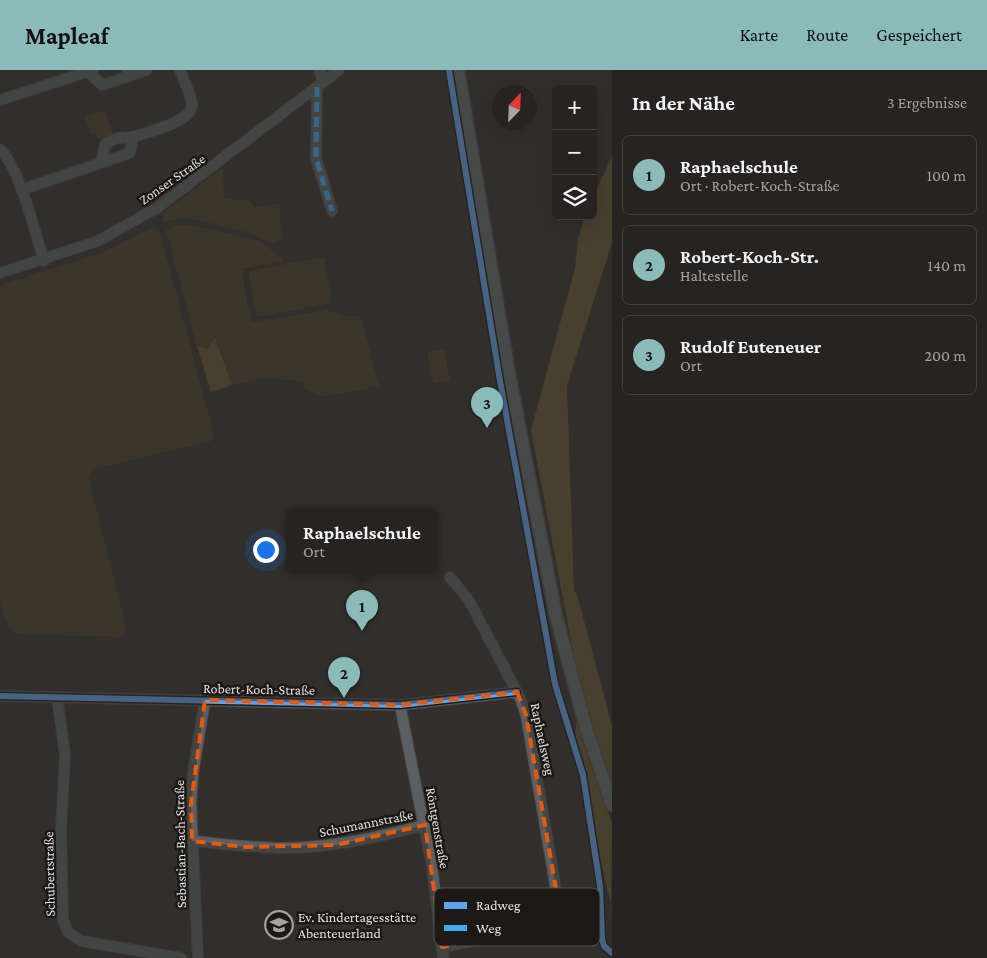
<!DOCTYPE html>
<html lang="de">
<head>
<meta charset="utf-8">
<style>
	body { margin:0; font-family:"Crimson Pro",serif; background:#2e2b2a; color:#f1f3f6 }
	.controls { position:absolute; right:15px; top:15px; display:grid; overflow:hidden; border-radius:8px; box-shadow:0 5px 20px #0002 }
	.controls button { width:45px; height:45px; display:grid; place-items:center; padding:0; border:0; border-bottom:1px solid #42403f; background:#262321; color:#f1f3f6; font:25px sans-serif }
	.compass { position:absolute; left:492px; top:15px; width:45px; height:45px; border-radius:50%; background:#262321; box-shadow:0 5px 20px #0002; rotate:23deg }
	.you { position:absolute; left:265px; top:479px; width:18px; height:18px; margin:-12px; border:4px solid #fff; border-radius:50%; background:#1a73e8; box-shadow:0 0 0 8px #1a73e833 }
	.badge { display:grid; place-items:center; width:32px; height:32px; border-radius:50%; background:#8bbbb9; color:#111; font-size:16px; font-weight:700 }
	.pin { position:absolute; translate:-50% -41px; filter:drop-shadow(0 1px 2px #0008) }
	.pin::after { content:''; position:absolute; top:26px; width:18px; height:15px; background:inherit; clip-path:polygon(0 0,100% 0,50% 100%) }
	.popup { position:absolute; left:286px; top:438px; width:152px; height:65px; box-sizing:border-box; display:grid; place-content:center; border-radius:8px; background:#262321; filter:drop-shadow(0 1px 4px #0005); font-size:16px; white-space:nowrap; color:#a4a4a5 }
	.popup b { font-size:19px; color:#f1f3f6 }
	.popup::after { content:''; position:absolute; left:50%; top:100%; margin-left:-10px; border:10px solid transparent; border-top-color:#262321 }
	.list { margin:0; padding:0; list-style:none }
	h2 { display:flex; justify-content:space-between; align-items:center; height:65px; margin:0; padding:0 20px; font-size:21px }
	h2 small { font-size:16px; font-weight:400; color:#a4a4a5 }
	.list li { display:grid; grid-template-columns:32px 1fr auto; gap:15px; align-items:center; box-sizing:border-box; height:80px; margin:0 10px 10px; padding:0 10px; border:1px solid #42403f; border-radius:8px }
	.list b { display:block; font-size:19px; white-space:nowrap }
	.list p { margin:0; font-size:16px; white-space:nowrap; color:#a4a4a5 }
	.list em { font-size:16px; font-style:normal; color:#a4a4a5 }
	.icon { flex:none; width:28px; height:28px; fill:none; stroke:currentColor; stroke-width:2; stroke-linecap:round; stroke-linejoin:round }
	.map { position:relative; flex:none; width:612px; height:888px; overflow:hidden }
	header { display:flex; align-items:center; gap:30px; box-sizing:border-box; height:70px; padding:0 25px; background:#8bbbb9; color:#111 }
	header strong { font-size:24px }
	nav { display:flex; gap:28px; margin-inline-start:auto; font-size:18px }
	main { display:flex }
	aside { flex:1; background:#262321 }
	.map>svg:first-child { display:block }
	.green { fill:#473c29 }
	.forest { fill:#645230 }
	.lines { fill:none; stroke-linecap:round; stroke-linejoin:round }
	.minor-casing { stroke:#4e4b49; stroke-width:12 }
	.major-casing { stroke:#4e4b49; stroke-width:15 }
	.minor { stroke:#5a6062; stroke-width:10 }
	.major { stroke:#61696a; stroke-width:12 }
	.quiet { stroke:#3fa9f5; stroke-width:5; stroke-dasharray:10 5; stroke-linecap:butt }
	.cycleway-casing { stroke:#1b1915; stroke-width:9 }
	.cycleway { stroke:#60a3ed; stroke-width:6 }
	.marked { fill:none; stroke:#e8590c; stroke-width:4; stroke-dasharray:10 6; stroke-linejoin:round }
	.labels { text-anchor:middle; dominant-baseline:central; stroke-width:5; stroke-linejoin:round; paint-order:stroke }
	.street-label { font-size:14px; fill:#e4e0db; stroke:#1b1915 }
	.poi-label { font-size:14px; fill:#e4e0db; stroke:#1b1915; text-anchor:start }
	.key { fill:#1b1915; stroke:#575550; stroke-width:1 }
	.key-label { font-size:14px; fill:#e4e0db }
</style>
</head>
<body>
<header>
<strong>Mapleaf</strong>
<nav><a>Karte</a><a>Route</a><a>Gespeichert</a></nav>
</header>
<main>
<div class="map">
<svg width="612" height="888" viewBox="0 0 612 888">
	<rect width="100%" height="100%" fill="#322f2c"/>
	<g class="green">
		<polygon points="105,40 114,65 98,70 95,63 91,64 85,47"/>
		<polygon points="223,97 224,129 249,130 254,137 280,133 281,168 273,174 250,163 189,148 162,152 164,142"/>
		<polygon points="191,155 260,171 282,188 282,191 241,199 251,252 327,240 349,247 360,245 379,316 322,327 305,319 303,311 264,308 232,315 216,267 207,279 197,276 166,160 174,156"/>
		<path d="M153,157L159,159L214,365L211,371L94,399L88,406L127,560L118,567L19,564C5,558 4,546 0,533V215L101,183Z"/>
		<polygon points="324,187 332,233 257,247 248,201"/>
		<polygon points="444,279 450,310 433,313 427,282"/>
	</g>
	<g class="forest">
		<polygon points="612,86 612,173 567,315 574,521 577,524 612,656 612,713 594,664 578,608 531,360 575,198 578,169 585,146 593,146 593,127"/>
		<polygon points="215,267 232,315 211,322 197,276 207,279"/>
		<polygon points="576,645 588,688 612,754 611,865 611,834 575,686"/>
	</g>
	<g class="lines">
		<defs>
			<g id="minor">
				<polyline points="319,0 324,12"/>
				<polyline points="127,1 132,5 147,0"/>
				<polyline points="88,2 102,15 132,5"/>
				<polyline points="317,17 316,88 332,141"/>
				<polyline points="0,30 93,0"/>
				<path d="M0,79C20,98 35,163 44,191"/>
				<polyline points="101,92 105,74 117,68 133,67"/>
				<path d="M21,120L130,83L133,67C147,62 194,52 192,34C191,23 183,10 180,0"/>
				<polyline points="0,203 98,171 157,138 339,0"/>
				<polyline points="0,626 400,635 517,622"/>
				<polyline points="57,627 65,685 61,760 63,851 69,863 81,871 181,888"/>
				<polyline points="400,635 432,797 443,888"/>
				<path d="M192,771C223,774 253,778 284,778C332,778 379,767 425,755"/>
				<polyline points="442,877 562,854 526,645 521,630 470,532 450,507"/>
				<polyline points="198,888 191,734 193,703 205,630"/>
			</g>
			<polyline id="major" points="458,0 510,309 556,546 586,658 612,735"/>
		</defs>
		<use href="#minor" class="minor-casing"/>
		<use href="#major" class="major-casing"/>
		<use href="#minor" class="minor"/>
		<use href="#major" class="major"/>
		<polyline class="quiet" points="317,17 316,88 332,141"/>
		<defs>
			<g id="cycleway">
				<polyline points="449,0 500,311 555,614 583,705 600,816 602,869 604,876 612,883"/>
				<polyline points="0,626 400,635 517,622"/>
			</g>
		</defs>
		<use href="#cycleway" class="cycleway-casing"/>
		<use href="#cycleway" class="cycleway"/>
	</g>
	<path d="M0 0H612V888H0ZM517,622L526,645L562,854L442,877L425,755L336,775L246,777L192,771L191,734L205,630L400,635Z" fill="#322f2c" fill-opacity=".55" fill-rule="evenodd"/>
	<path class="marked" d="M517,622L526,645L562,854L442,877L425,755L336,775L246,777L192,771L191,734L205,630L400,635Z"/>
	<defs>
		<symbol id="school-ring" viewBox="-11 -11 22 22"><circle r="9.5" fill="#1b1915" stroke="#a6a29e" stroke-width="1.5"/><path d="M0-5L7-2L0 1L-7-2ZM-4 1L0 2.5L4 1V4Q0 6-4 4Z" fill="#a6a29e"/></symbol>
	</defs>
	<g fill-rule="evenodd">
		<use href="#school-ring" x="263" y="839" width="32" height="32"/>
	</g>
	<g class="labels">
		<g class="street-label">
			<text transform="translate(172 109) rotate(-35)">Zonser Straße</text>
			<text transform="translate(259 619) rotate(1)">Robert-Koch-Straße</text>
			<text transform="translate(543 669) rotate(78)">Raphaelsweg</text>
			<text transform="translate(366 753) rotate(-11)">Schumannstraße</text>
			<text transform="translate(438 758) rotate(80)">Röntgenstraße</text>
			<text transform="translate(180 774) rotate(-91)">Sebastian-Bach-Straße</text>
			<text transform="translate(49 804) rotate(-91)">Schubertstraße</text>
		</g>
		<g class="poi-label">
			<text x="298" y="847">Ev. Kindertagesstätte<tspan x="298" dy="16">Abenteuerland</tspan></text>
		</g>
	</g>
	<rect x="434" y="818" width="166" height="58" rx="8" class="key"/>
	<rect x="444" y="832" width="23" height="7" fill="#60a3ed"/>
	<rect x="444" y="855" width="23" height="6" fill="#3fa9f5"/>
	<g class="key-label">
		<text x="476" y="840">Radweg</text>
		<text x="476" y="863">Weg</text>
	</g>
</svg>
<div class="controls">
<button>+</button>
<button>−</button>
<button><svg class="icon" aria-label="layers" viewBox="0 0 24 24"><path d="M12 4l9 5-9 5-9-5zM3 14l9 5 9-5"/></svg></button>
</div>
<svg class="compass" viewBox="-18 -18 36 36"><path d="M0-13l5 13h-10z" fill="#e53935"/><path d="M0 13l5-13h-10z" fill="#a4a4a5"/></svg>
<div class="you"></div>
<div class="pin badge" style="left:362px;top:561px">1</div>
<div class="popup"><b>Raphaelschule</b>Ort</div>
<div class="pin badge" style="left:344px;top:628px">2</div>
<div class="pin badge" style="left:487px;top:358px">3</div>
</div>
<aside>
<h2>In der Nähe<small>3 Ergebnisse</small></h2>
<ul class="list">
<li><span class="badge">1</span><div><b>Raphaelschule</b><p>Ort · Robert-Koch-Straße</p></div><em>100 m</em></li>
<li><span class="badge">2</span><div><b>Robert-Koch-Str.</b><p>Haltestelle</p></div><em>140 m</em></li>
<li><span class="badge">3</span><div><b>Rudolf Euteneuer</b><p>Ort</p></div><em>200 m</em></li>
</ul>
</aside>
</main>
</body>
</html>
